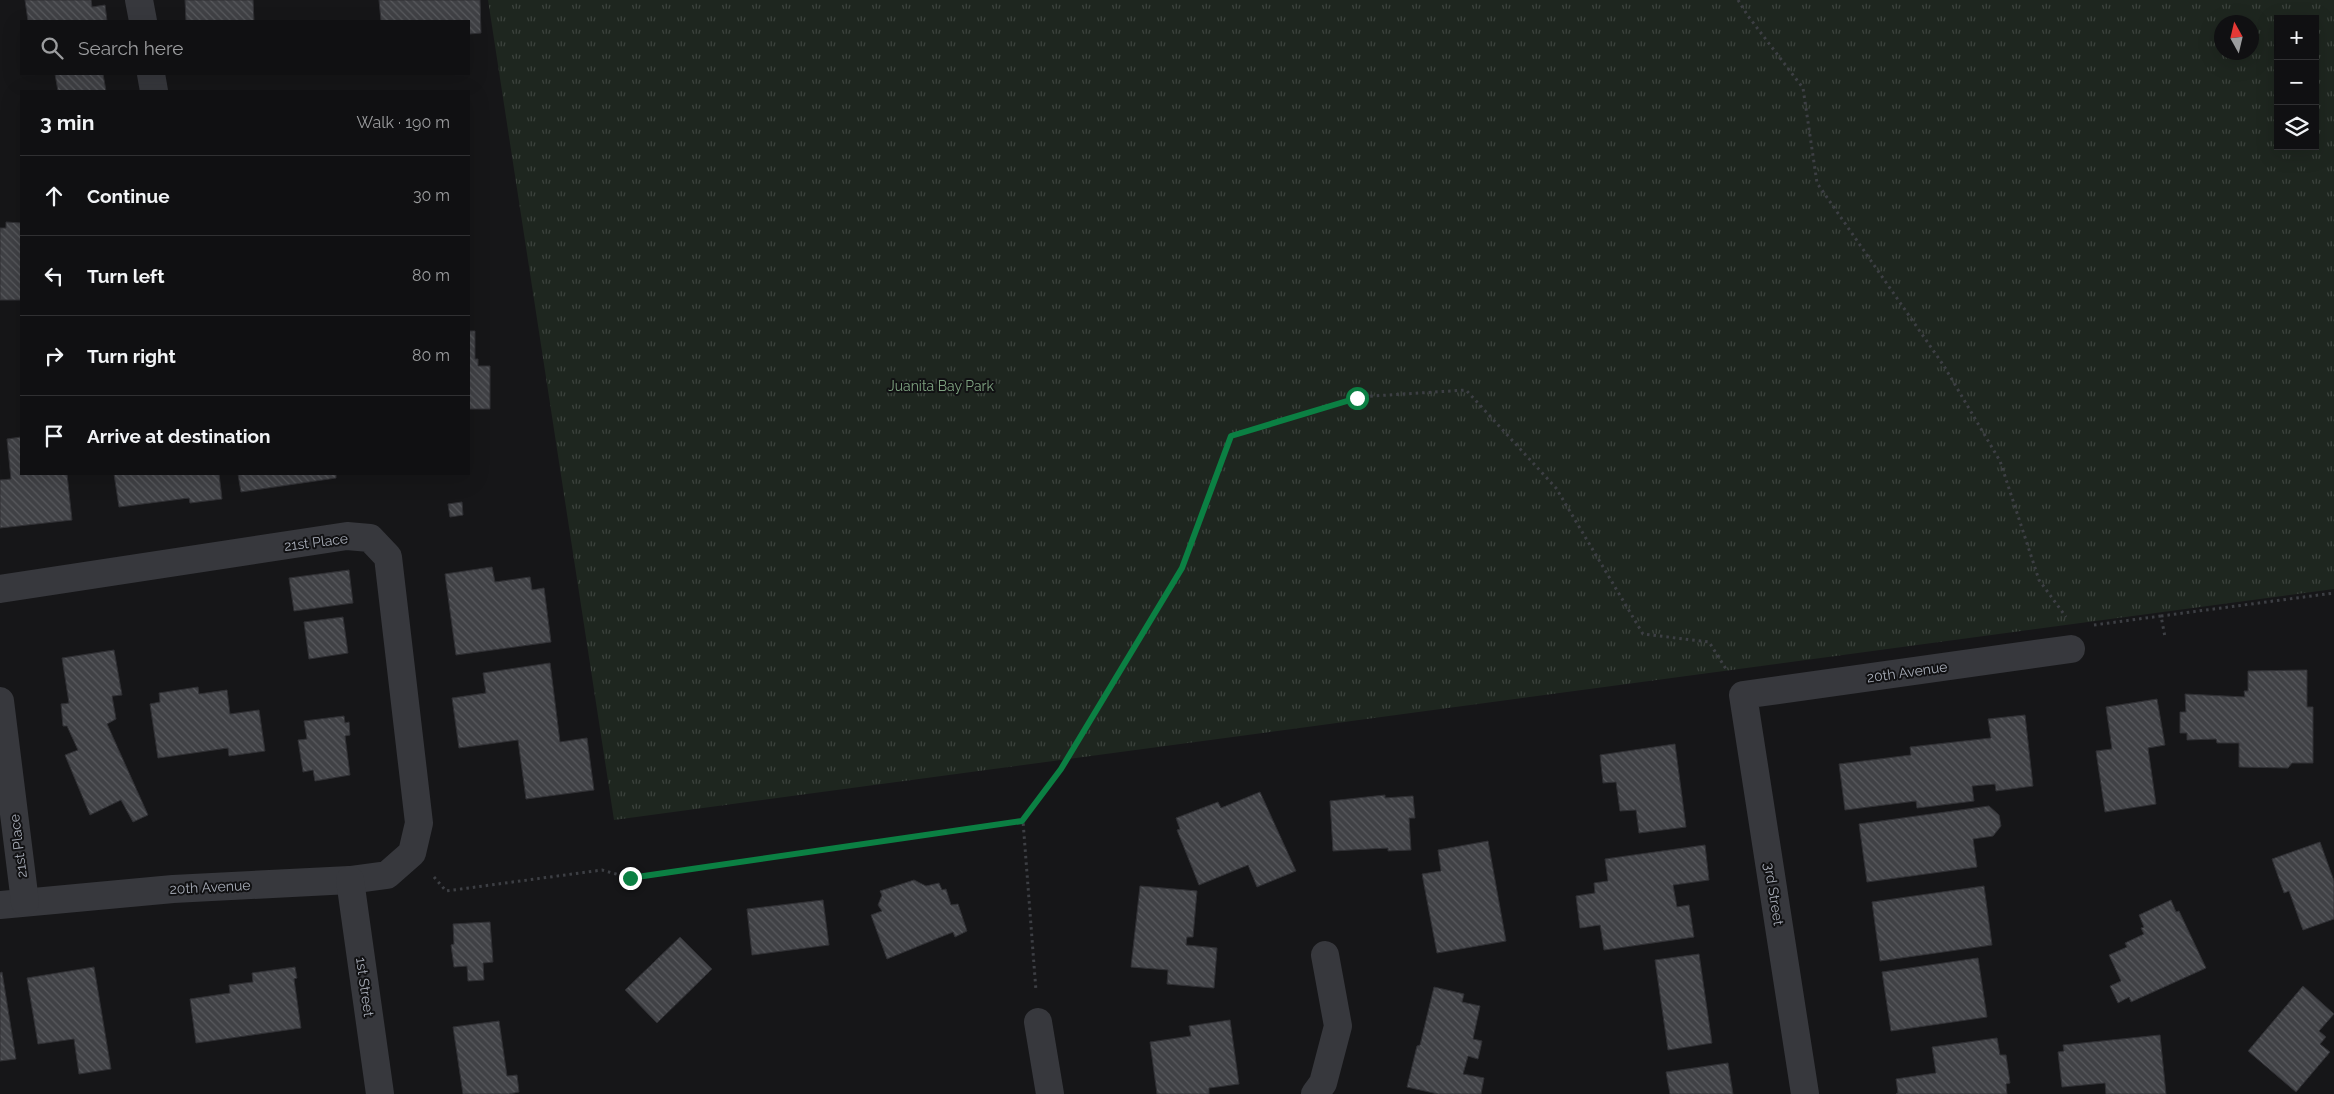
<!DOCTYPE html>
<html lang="en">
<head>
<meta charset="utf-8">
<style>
	body { margin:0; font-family:Raleway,sans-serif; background:#19191b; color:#f1f3f6 }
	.controls { position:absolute; right:15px; top:15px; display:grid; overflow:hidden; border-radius:0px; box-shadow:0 5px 20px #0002 }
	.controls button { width:45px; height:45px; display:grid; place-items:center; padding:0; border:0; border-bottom:1px solid #303032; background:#101012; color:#f1f3f6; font:25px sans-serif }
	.compass { position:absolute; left:2214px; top:15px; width:45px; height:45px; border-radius:50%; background:#101012; box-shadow:0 5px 20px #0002; rotate:352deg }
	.stop { position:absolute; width:15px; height:15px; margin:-11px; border:4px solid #0b8043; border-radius:50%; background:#fff }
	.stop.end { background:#0b8043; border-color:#fff; box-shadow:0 1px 5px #0008 }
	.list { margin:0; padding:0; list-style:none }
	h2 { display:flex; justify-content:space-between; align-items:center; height:65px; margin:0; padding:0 20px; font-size:21px }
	h2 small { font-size:16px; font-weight:400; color:#9c9d9f }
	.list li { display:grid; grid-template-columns:32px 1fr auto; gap:15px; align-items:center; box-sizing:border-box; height:80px; padding:0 20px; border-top:1px solid #303032 }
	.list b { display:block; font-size:19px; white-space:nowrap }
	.list em { font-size:16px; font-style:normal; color:#9c9d9f }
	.icon { flex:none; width:28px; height:28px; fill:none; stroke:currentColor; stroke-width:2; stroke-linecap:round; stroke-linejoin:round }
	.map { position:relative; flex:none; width:2334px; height:1094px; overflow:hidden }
	.search { position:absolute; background:#101012; box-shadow:0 5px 20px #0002; left:20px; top:20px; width:450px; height:55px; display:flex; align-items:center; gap:12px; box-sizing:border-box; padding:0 18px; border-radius:0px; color:#9c9d9f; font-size:19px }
	.panel { position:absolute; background:#101012; box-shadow:0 5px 20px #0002; left:20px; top:90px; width:450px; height:385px; border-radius:0px }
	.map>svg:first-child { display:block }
	.park { fill:url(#park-tufts); fill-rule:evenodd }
	.building { fill:url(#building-back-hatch); stroke:#303034 }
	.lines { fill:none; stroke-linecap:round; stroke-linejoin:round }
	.path { stroke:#3d3f44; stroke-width:3; stroke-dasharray:2.5 4; stroke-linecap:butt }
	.minor { stroke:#37383d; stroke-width:28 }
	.route { stroke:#0b8043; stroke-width:6 }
	.labels { text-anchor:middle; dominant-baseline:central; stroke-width:4; stroke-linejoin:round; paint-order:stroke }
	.park-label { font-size:14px; fill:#7fa381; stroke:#111113 }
	.street-label { font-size:14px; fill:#a8adb8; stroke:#111113 }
</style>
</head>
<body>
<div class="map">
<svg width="2334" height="1094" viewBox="0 0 2334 1094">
	<defs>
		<pattern id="park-tufts" width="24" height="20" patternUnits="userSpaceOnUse" patternTransform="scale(1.25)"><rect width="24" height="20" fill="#1e261f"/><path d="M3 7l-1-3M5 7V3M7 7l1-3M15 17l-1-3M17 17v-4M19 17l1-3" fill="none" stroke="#3c433d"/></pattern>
		<pattern id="building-back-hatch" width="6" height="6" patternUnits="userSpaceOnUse" patternTransform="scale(1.25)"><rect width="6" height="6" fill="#404145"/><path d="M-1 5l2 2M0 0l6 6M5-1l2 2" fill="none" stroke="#595a5e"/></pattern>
	</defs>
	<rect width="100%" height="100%" fill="#161618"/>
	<path class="park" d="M488,0H2334V589L614,820ZM2278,19H2315V146H2278ZM2222,22H2252V52H2222Z"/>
	<g class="building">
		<polygon points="25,0 91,0 92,7 105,5 107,21 28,21"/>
		<polygon points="185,0 253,0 254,21 186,21"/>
		<polygon points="379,0 480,0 481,33 469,34 469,21 381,21"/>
		<polygon points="55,74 103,74 106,91 58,91"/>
		<polygon points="6,222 21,223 21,300 0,300 0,228 6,228"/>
		<polygon points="469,331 475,331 475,359 478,359 478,366 490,366 490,409 469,409"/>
		<polygon points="21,437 21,474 67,474 72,520 0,528 0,480 11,479 7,439"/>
		<polygon points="114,474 219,474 222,499 190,503 189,498 119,507"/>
		<polygon points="238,474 336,474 336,478 241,492"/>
		<polygon points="462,502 463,515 450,517 448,504"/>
		<polygon points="492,567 495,582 530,577 532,590 544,588 551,642 456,655 445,574"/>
		<polygon points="349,570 353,603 294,611 289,578"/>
		<polygon points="343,617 348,653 309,659 304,622"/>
		<polygon points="114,650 122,695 112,696 116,719 107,724 148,815 133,822 121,800 90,815 65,755 78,750 67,726 63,726 61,704 69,703 62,658"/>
		<polygon points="550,663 560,742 587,738 594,790 526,799 518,740 459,748 452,698 486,693 483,673"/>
		<polygon points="2307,670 2307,707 2313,707 2313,763 2292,763 2288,768 2239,767 2239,743 2217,743 2216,739 2187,740 2187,733 2180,733 2180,712 2186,712 2185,694 2245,697 2244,691 2248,691 2248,671"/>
		<polygon points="198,687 199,694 227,690 230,714 259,710 265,751 229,756 228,748 158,758 150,704 160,702 159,693"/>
		<polygon points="2157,699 2165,745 2148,748 2156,804 2105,812 2096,751 2112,749 2106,707"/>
		<polygon points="2025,715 2033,786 1996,791 1995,784 1972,786 1974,801 1917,808 1916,801 1845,810 1839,764 1911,755 1910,747 1991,738 1988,719"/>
		<polygon points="344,716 345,723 349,722 350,735 345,736 350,775 315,781 313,770 303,772 298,740 307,739 304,721"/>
		<polygon points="1675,744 1686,827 1639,833 1636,810 1620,811 1616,782 1603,783 1600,755"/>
		<polygon points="1260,792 1296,871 1257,887 1248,865 1199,885 1177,830 1180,829 1176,818 1218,802 1221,808"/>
		<polygon points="1385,795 1385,798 1413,796 1415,818 1409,818 1411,850 1388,851 1388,848 1333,851 1330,801"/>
		<polygon points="1989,806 1999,815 2001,826 1993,836 1973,839 1977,867 1867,882 1859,824"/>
		<polygon points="1488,841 1506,941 1437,953 1422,874 1441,871 1438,850"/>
		<polygon points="2320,842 2334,881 2334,919 2303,930 2289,891 2284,893 2272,859"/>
		<polygon points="1705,845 1709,880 1673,885 1677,907 1689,905 1694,937 1604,950 1600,925 1580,928 1576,896 1595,893 1594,883 1608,881 1605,859"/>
		<polygon points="914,880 926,886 939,883 942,890 946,889 951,905 958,904 967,931 955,937 953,932 887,959 871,915 882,911 878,905 882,895 880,891"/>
		<polygon points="1140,886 1197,891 1193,937 1187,937 1186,945 1217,948 1214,988 1167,984 1168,970 1131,967"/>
		<polygon points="1984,886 1992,945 1880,961 1872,902"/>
		<polygon points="823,900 829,945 752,955 747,909"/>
		<polygon points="2171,900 2176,912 2179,911 2206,968 2131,1002 2129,997 2118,1003 2110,986 2121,981 2109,955 2127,947 2125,943 2144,934 2141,928 2144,927 2139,915"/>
		<polygon points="490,922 493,962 483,963 484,980 468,981 467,966 454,967 451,945 454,944 453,924"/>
		<polygon points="680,937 712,969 657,1023 625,990"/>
		<polygon points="1699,954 1712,1043 1668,1050 1655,960"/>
		<polygon points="1978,958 1987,1017 1891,1031 1882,972"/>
		<polygon points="94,967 111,1069 79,1074 74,1039 38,1044 27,978"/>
		<polygon points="295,967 297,978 294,979 301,1028 196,1043 190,999 230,993 229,985 253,982 252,973"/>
		<polygon points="2,972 16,1059 0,1061 0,973"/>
		<polygon points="2303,986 2334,1014 2319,1031 2326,1037 2320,1044 2330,1052 2296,1092 2248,1051"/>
		<polygon points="1434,987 1464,994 1462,1002 1480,1006 1473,1039 1482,1041 1478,1059 1468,1056 1463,1074 1484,1078 1481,1094 1438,1094 1407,1087 1417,1046 1420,1045"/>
		<polygon points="1230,1020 1239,1084 1209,1088 1209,1094 1157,1094 1150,1042 1191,1036 1189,1026"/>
		<polygon points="499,1021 507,1076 517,1075 519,1092 509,1094 463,1094 453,1027"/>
		<polygon points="2160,1035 2166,1094 2106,1094 2105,1083 2062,1087 2058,1052 2064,1051 2063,1045"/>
		<polygon points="1997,1038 2000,1055 2006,1055 2010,1083 2006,1084 2007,1094 1896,1094 1898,1093 1896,1079 1936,1073 1932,1047"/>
		<polygon points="1728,1063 1733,1094 1670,1094 1666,1072"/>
	</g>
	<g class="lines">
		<g class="path">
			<polyline points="1738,0 1748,16 1803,88 1817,183 1944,366 2000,461 2039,580 2066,617"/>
			<polyline points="2161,616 2334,593"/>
			<polyline points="2094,625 2161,616 2165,637"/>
			<polyline points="1023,821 1061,769 1182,568 1231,436 1357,397 1466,390 1556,488 1643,634 1709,642 1726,669"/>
			<polyline points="434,877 446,891 602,870 630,878 1023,821 1036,991"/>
		</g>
		<g class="minor">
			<polyline points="139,0 143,21"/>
			<polyline points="151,74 154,91"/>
			<polyline points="0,589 347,536 370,538 388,557 419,823 412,853 387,875 350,880 173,889 0,905"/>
			<polyline points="0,701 25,902"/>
			<polyline points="350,880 380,1094"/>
			<polyline points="1038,1022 1050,1094"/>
			<polyline points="1315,1094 1323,1083 1338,1026 1325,955"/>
			<polyline points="1805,1094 1743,695 2071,649"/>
		</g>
	</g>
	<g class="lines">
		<polyline class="route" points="630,878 1022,821 1061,769 1182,568 1231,436 1357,398"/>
	</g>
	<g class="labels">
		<g class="park-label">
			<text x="941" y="386">Juanita Bay Park</text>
		</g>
		<g class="street-label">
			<text transform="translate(316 542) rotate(-7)">21st Place</text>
			<text transform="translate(1907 672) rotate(-8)">20th Avenue</text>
			<text transform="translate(18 846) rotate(-97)">21st Place</text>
			<text transform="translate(210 887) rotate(-3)">20th Avenue</text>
			<text transform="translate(1774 894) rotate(81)">3rd Street</text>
			<text transform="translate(365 987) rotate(82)">1st Street</text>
		</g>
	</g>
</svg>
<div class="controls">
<button>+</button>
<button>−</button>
<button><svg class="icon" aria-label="layers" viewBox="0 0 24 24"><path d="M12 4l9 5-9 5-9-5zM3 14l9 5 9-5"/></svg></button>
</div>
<svg class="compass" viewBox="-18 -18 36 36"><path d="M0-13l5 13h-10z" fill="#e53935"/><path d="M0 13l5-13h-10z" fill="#9c9d9f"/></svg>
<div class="stop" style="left:1357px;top:398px"></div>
<div class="stop end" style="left:630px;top:878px"></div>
<div class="search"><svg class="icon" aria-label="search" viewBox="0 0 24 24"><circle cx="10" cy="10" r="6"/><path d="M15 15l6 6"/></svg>Search here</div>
<section class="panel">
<h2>3 min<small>Walk · 190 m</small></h2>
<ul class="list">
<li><svg class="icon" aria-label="ahead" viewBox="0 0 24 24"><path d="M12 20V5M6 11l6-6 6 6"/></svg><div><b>Continue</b></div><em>30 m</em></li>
<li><svg class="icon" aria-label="left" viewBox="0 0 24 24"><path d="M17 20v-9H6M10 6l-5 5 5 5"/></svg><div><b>Turn left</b></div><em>80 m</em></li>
<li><svg class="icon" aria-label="right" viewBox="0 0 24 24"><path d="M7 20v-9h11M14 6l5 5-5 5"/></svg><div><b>Turn right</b></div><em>80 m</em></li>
<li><svg class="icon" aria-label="arrive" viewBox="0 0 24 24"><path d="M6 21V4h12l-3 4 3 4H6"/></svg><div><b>Arrive at destination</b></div></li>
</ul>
</section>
</div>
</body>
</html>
